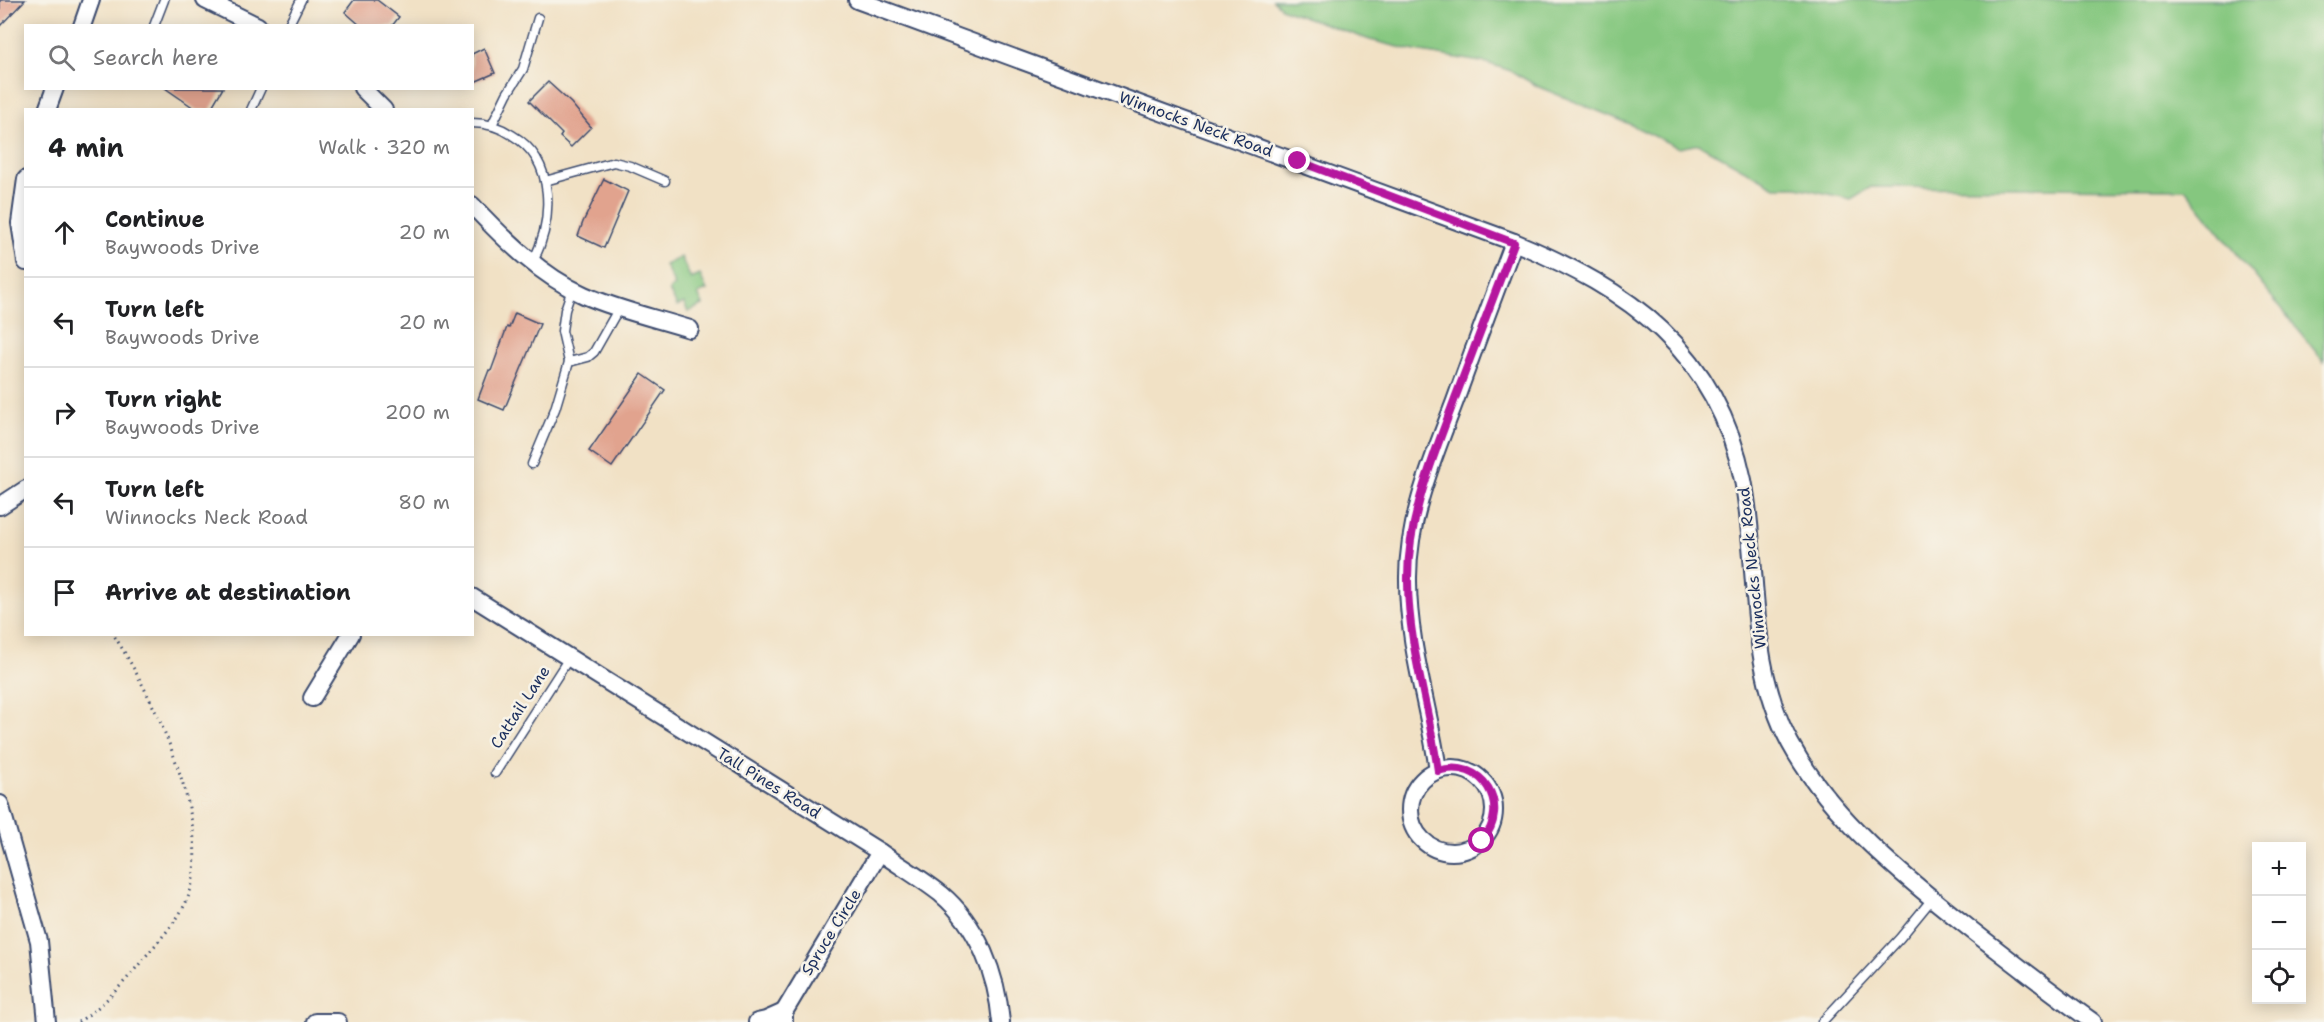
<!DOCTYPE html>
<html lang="en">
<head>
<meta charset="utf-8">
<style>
	body { margin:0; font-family:"Shantell Sans",sans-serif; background:#f2f2f2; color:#202124 }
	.controls { position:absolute; right:18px; bottom:18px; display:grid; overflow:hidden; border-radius:0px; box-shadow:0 3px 15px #0003 }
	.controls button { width:54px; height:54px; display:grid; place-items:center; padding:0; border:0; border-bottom:2px solid #e0e0e0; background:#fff; color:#202124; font:30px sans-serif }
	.stop { position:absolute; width:18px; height:18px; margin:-14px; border:4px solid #b5179e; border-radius:50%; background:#fff }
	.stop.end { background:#b5179e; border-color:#fff; box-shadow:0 2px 6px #0008 }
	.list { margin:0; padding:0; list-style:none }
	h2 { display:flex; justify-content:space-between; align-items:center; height:78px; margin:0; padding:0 24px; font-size:26px }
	h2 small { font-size:20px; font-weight:400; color:#757577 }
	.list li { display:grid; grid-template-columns:39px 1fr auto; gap:18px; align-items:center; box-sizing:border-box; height:90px; padding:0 24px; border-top:2px solid #e0e0e0 }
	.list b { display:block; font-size:22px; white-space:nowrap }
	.list p { margin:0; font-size:20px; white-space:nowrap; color:#757577 }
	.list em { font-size:20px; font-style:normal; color:#757577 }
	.icon { flex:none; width:33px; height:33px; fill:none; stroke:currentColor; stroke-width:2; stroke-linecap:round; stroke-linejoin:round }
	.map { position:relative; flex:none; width:2324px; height:1022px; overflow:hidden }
	.search { position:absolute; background:#fff; box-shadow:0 3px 15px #0003; left:24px; top:24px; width:450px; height:66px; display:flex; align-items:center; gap:15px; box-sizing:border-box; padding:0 21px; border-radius:0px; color:#757577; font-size:22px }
	.panel { position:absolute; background:#fff; box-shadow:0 3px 15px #0003; left:24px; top:108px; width:450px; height:528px; border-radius:0px }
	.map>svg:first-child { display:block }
	.green { fill:#85c77f; stroke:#507b6e; stroke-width:1.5 }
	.building { fill:#e1a38e }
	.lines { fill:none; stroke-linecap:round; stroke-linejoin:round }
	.service-casing { stroke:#3b4a6d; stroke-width:11 }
	.minor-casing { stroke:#3b4a6d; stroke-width:20 }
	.path { stroke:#3b4a6d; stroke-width:3; stroke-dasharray:1.5 4.5; stroke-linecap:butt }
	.service { stroke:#fff; stroke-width:8 }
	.minor { stroke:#fff; stroke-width:16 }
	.route { stroke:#b5179e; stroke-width:8 }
	.labels { text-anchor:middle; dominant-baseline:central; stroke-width:5; stroke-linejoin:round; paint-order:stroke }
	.street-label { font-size:16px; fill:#1b2f5e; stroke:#f7f3e8 }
</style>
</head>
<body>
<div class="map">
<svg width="2324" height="1022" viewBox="0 0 2324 1022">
	<rect width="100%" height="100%" fill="#f7f3e8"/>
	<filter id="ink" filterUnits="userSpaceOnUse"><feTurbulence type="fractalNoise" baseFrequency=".0167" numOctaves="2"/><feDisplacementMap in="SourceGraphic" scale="12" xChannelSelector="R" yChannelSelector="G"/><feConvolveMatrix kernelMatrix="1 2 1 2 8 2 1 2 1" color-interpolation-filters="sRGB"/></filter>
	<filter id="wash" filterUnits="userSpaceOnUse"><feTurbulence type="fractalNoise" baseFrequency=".008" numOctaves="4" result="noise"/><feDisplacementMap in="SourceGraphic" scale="24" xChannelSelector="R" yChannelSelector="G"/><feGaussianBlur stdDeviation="1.35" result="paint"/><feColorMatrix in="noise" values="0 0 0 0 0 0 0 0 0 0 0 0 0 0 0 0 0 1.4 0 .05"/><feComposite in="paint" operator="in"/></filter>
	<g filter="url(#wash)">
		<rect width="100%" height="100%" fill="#f1e1c5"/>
		<g class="green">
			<polygon points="1273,0 2324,0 2324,362 2185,189 1871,187 1851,199 1797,187 1775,187 1699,144 1679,148 1625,122 1539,87 1511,71 1487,63 1415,51 1370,40 1283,9"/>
			<polygon points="681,257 691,279 700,275 707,290 698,294 703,305 688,312 684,303 677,306 669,290 675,286 665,265"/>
		</g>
		<g id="blocks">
			<g class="building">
				<polygon points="0,0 25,0 0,26"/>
				<polygon points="354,0 377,0 399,17 392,26 361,26 345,12"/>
				<polygon points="484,48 495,73 472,83 472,54"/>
				<polygon points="548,82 571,103 591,127 571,147 560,137 562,134 529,101"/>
				<polygon points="165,88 223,88 210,110 197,110"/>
				<polygon points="604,179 628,191 604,248 578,236 583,222"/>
				<polygon points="515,313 540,324 504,410 478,399 489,370 491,371 507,327 509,328"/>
				<polygon points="642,374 665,390 612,467 589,451"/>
			</g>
		</g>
	</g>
	<g filter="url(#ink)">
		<use href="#blocks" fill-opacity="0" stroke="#3b4a6d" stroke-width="1.5"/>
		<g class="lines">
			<defs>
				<g id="service">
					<polyline points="154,26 164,0"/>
					<polyline points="288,26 301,0"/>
					<polyline points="251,110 261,88"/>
					<path d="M472,123C487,123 500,127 512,135C557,161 553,221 533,262"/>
					<polyline points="492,125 507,94 523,69 538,18"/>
					<polyline points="545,181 614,162 630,166 665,181"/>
					<polyline points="569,362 588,357 594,352 619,308"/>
					<polyline points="532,464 555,409 569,362 562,331 565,310 572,289"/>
					<polyline points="495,773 569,658"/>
					<polyline points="1822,1022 1900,938 1932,899"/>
				</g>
				<g id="minor">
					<polyline points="205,0 258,26"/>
					<path d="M857,0L1514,242C1630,290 1716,350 1743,480C1748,505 1750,532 1752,557C1757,622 1759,685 1790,743C1830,817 1904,877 1969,928C2010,960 2051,992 2093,1022"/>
					<polyline points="82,26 91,0"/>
					<polyline points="362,88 384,110"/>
					<polyline points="47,110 55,88"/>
					<polyline points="26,179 20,223 26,262"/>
					<path d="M472,205C504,239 541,276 584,295C618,310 655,318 690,329"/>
					<polyline points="0,506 26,489"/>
					<path d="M472,597L880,852C900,866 922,879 941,894C978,925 997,975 1001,1022"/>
					<polyline points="312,698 351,634"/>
					<circle cx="1452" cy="810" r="42"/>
					<path d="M1438,770C1429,707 1408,645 1408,581C1407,519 1433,459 1455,401C1474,348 1494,295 1514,242"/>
					<polyline points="0,804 39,941 47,1022"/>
					<polyline points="784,1012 880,852"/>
					<polyline points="315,1022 338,1022"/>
					<polyline points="757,1022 766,1020 784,1012 784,1021"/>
				</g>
			</defs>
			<use href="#service" class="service-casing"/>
			<use href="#minor" class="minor-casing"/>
			<path class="path" d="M78,1022C103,1006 122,985 141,962C156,943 177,923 187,900C217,828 153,695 113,634"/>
			<use href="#service" class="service"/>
			<use href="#minor" class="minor"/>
		</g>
	</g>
	<g class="lines" filter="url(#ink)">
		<path class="route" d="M1298,161L1514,243C1494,295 1474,348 1454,401C1433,458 1407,519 1408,581C1408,645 1429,707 1438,771C1483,757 1512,806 1482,841"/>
	</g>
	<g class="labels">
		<g class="street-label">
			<text transform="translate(1196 124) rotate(20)">Winnocks Neck Road</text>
			<text transform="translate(1752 568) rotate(-96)">Winnocks Neck Road</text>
			<text transform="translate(520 707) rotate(-57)">Cattail Lane</text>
			<text transform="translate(769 783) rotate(32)">Tall Pines Road</text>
			<text transform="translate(831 932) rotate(-58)">Spruce Circle</text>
		</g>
	</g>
</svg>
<div class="controls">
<button>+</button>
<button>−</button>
<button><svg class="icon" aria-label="locate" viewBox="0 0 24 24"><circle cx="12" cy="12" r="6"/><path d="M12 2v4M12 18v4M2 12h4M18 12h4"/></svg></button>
</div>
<div class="stop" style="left:1482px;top:841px"></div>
<div class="stop end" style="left:1298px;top:161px"></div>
<div class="search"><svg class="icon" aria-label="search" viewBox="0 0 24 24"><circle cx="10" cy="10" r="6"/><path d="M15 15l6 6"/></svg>Search here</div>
<section class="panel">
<h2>4 min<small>Walk · 320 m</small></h2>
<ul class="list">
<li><svg class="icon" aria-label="ahead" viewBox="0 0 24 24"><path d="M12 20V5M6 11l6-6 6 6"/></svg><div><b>Continue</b><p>Baywoods Drive</p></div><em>20 m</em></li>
<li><svg class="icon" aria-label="left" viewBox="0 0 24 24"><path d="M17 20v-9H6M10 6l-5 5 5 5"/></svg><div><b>Turn left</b><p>Baywoods Drive</p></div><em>20 m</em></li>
<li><svg class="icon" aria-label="right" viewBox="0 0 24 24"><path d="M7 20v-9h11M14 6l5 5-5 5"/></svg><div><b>Turn right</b><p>Baywoods Drive</p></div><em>200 m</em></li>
<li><svg class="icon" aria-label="left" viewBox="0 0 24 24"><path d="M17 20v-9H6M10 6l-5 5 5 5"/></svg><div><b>Turn left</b><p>Winnocks Neck Road</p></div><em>80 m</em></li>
<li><svg class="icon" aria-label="arrive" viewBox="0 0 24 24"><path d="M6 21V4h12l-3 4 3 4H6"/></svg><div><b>Arrive at destination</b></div></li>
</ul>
</section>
</div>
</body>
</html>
